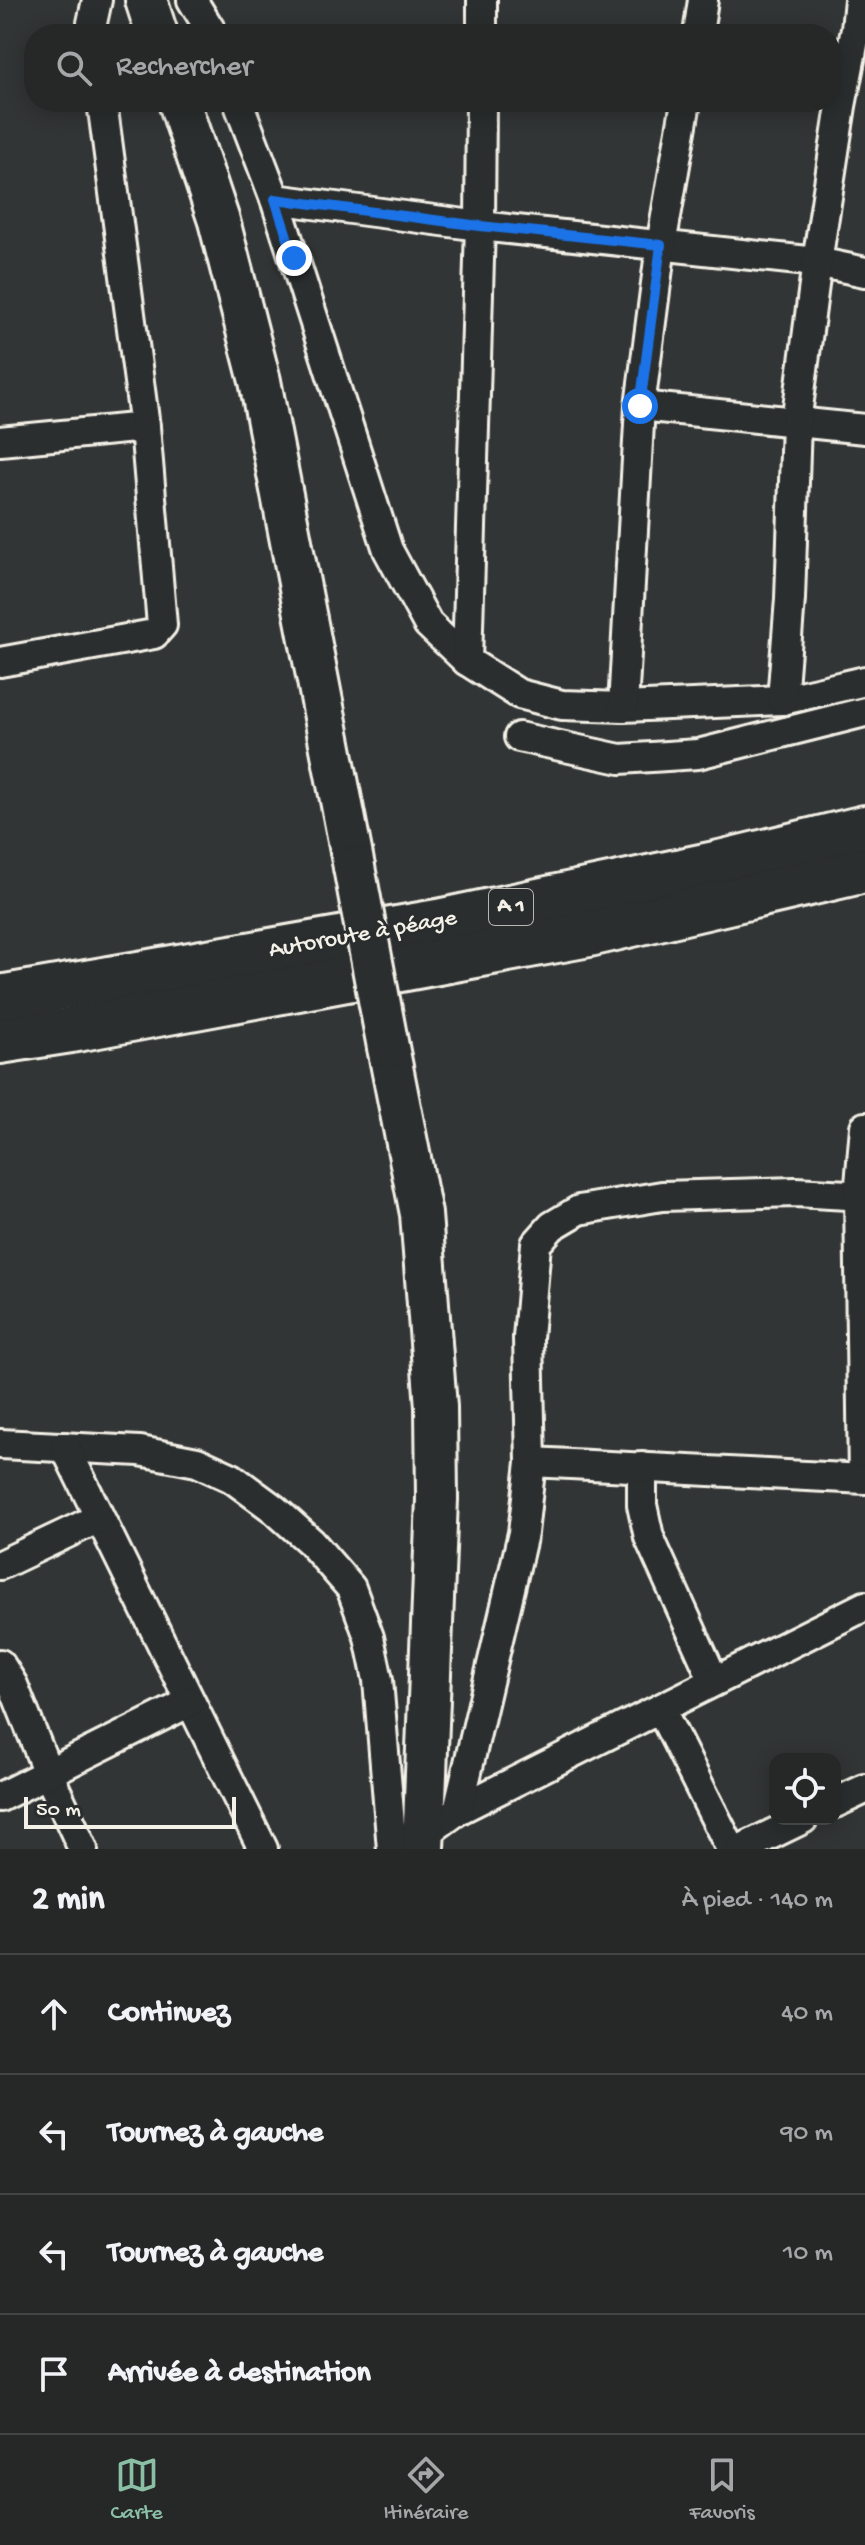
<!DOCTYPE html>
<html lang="fr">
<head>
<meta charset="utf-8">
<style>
	body { margin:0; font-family:"Gochi Hand",sans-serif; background:#2e3030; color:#f1f3f6 }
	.controls { position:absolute; right:24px; bottom:24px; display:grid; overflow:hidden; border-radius:16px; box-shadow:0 4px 20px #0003 }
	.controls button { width:72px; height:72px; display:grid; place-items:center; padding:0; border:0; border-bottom:2px solid #424445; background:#262828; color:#f1f3f6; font:40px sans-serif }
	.scale { position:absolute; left:24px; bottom:20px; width:212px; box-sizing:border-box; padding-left:8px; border:4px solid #f4f1e8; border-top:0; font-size:22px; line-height:28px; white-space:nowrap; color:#f4f1e8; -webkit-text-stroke:6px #2a2d2e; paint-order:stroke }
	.stop { position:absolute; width:24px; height:24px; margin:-18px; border:6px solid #1a73e8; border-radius:50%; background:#fff }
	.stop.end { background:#1a73e8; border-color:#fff; box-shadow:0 2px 8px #0008 }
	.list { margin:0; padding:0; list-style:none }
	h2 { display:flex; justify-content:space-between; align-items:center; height:104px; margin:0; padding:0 32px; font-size:34px }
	h2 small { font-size:26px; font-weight:400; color:#a4a6a8 }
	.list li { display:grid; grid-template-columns:52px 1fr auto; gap:24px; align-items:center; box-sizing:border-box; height:120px; padding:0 32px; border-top:2px solid #424445 }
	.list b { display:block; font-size:30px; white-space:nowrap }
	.list em { font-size:26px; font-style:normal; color:#a4a6a8 }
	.icon { flex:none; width:44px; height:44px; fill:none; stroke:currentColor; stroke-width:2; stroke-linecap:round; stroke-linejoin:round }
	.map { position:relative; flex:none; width:865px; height:1849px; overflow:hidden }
	.search { position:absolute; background:#262828; box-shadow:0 4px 20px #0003; left:24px; right:24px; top:24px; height:88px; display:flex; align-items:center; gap:20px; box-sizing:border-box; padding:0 28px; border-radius:32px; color:#a4a6a8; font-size:30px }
	.sheet { height:584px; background:#262828 }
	nav { display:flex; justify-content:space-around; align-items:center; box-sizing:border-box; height:112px; border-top:2px solid #424445; background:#262828; font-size:22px; color:#a4a6a8 }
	nav a { display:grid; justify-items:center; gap:4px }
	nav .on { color:#8abfa5 }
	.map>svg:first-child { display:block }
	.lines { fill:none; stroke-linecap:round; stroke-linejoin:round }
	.street-casing { stroke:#f4f1e8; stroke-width:34 }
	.secondary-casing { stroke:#f4f1e8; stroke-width:46 }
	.highway-casing { stroke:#f4f1e8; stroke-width:50 }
	.street { stroke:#2a2d2e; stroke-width:28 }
	.secondary { stroke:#2a2d2e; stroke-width:40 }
	.highway { stroke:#2a2d2e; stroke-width:44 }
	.secondary-bridge-casing { stroke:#f4f1e8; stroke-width:46; stroke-linecap:butt }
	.secondary-bridge { stroke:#2a2d2e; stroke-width:40 }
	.route { stroke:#1a73e8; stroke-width:10 }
	.labels { text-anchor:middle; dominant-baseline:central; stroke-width:6; stroke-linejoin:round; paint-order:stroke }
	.shield { fill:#2a2d2e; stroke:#b7b6b0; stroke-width:2 }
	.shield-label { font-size:22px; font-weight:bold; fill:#f4f1e8 }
	.street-label { font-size:24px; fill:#f4f1e8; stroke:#2a2d2e }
</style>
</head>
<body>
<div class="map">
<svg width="865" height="1849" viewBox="0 0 865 1849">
	<rect width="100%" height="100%" fill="#323535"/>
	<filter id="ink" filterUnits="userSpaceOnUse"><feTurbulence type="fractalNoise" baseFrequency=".0125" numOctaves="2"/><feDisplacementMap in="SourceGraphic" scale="16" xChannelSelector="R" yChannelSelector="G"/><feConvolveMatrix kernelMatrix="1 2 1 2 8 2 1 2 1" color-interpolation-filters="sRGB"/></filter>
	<g filter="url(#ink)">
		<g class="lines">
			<defs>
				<g id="street">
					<polyline points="192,0 213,34"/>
					<polyline points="93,34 92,23 97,0"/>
					<polyline points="482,34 482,0"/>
					<polyline points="698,34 703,0"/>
					<polyline points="238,102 275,199 388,550 428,624 467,661 519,694 562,705 623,707 782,700 865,681"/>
					<polyline points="275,199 480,226 817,262 865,272"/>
					<polyline points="640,406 865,429"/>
					<polyline points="0,441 145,427"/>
					<polyline points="467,661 480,226 481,102"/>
					<polyline points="0,662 154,634 162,625 145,427 102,102"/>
					<polyline points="782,700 790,599 796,423 817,262 841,106 856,29 859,0"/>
					<polyline points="623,707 640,406 661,245 686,102"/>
					<polyline points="519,737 620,759 698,754 865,712"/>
					<polyline points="0,1444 140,1451 197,1462 232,1478 274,1509 311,1542 351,1588 369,1637 378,1680 392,1849"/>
					<polyline points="65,1447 263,1849"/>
					<polyline points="531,1462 528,1338 536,1244 552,1226 579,1210 662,1196 796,1192 865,1196"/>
					<polyline points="642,1467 642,1505 649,1537 714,1681"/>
					<polyline points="863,1478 859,1196 865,1127"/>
					<polyline points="0,1565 99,1518"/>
					<polyline points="0,1664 13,1685 48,1773 83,1849"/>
					<polyline points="661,1710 731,1849"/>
					<polyline points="0,1797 190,1702"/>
					<polyline points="835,1803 865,1789"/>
					<polyline points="458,1810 865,1606"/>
					<polyline points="423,1835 458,1810 523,1533 531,1462 865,1479"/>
					<polyline points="741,1849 803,1819"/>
				</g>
				<g id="secondary">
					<polyline points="146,0 157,34"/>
					<polyline points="179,102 219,221 260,381 354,867"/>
					<polyline points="388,1047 421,1214 436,1407 437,1499 423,1849"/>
				</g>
				<g id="highway">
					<polyline points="0,998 438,922 720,863 865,828"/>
					<polyline points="0,1041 71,1030 589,934 865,870"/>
				</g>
			</defs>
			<use href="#street" class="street-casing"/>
			<use href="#secondary" class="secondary-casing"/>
			<use href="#highway" class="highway-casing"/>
			<use href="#street" class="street"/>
			<use href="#secondary" class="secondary"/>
			<use href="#highway" class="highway"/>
			<defs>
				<polyline id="secondary-bridge" points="354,867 388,1047"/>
			</defs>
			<use href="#secondary-bridge" class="secondary-bridge-casing"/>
			<use href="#secondary-bridge" class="secondary-bridge"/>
		</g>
	</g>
	<g class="lines" filter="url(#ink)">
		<polyline class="route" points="294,258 275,199 480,226 661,245 640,406"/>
	</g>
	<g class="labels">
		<rect class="shield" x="489" y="889" width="44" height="36" rx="6"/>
		<g class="shield-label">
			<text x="511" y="907">A 1</text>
		</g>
		<g class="street-label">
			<text transform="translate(363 935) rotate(-10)">Autoroute à péage</text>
		</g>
	</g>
</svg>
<div class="controls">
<button><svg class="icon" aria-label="locate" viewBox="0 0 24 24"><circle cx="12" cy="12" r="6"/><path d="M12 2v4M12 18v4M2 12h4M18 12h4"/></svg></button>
</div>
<div class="scale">50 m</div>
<div class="stop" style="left:640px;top:406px"></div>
<div class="stop end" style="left:294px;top:258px"></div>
<div class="search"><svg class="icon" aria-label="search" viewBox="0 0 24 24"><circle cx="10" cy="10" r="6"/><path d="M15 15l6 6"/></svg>Rechercher</div>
</div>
<section class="sheet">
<h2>2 min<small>À pied · 140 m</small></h2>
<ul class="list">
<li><svg class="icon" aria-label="ahead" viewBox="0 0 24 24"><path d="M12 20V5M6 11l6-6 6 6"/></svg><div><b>Continuez</b></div><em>40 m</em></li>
<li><svg class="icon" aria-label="left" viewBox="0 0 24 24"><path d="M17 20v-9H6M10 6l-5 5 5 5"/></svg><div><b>Tournez à gauche</b></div><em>90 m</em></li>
<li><svg class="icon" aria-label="left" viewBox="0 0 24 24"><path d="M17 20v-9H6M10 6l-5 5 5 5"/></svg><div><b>Tournez à gauche</b></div><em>10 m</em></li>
<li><svg class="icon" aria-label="arrive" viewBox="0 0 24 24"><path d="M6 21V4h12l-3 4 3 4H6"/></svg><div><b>Arrivée à destination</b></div></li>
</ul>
</section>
<nav>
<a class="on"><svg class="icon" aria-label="map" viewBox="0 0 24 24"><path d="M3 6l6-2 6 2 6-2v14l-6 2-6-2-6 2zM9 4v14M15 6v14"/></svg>Carte</a>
<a><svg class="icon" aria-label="directions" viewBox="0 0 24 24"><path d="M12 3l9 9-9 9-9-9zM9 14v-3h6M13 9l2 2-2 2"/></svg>Itinéraire</a>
<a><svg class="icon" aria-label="saved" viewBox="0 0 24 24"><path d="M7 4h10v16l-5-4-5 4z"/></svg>Favoris</a>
</nav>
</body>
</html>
